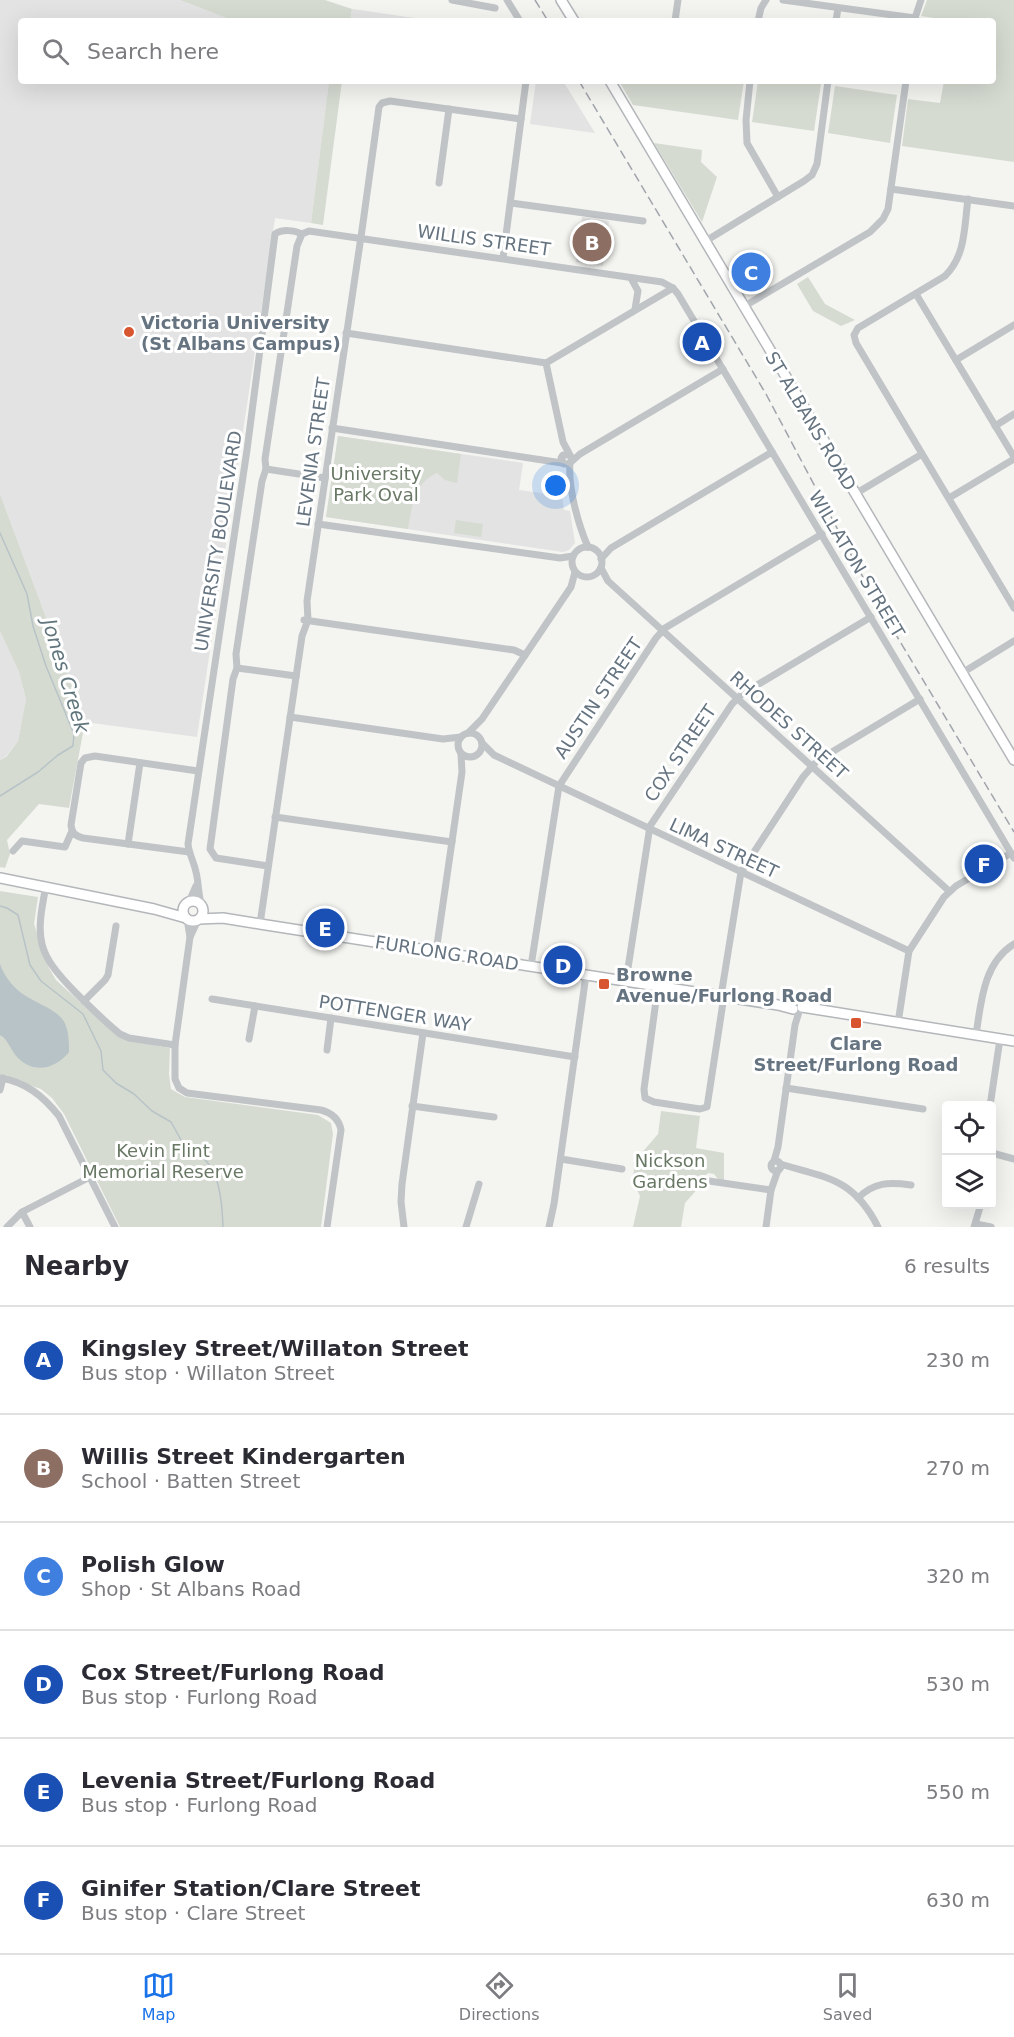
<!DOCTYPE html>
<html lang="en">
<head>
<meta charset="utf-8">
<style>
	body { margin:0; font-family:"DejaVu Sans",sans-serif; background:#f7f7f7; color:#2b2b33 }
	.controls { position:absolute; right:18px; bottom:18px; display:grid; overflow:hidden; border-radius:6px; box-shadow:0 6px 24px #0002 }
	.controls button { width:54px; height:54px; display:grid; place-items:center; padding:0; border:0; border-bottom:2px solid #e1e1e2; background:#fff; color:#2b2b33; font:30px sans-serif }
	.you { position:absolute; left:556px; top:486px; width:21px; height:21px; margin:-15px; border:4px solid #fff; border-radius:50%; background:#1a73e8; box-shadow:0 0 0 9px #1a73e833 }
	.badge { display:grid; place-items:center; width:39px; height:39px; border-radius:50%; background:#1a73e8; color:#fff; font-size:20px; font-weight:700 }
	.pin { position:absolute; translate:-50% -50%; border:3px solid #fff; box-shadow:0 2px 6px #0006 }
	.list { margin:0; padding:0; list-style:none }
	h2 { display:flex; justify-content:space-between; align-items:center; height:78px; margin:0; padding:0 24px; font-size:26px }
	h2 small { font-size:20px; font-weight:400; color:#7c7c81 }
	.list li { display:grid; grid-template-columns:39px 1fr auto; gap:18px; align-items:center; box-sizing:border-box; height:108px; padding:0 24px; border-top:2px solid #e1e1e2 }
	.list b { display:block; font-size:22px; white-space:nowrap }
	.list p { margin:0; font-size:20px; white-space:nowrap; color:#7c7c81 }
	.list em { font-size:20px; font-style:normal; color:#7c7c81 }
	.icon { flex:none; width:33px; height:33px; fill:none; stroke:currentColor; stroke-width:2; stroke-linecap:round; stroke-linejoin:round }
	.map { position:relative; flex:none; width:1014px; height:1227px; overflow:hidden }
	.search { position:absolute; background:#fff; box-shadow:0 6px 24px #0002; left:18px; right:18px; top:18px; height:66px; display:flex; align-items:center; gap:15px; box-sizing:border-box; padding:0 21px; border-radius:6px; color:#7c7c81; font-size:22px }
	.sheet { height:726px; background:#fff }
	nav { display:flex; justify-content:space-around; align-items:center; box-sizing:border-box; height:84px; border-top:2px solid #e1e1e2; background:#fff; font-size:16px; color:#7c7c81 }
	nav a { display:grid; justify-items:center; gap:3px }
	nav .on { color:#1a73e8 }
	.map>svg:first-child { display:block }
	.built { fill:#e2e3e2 }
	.green { fill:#d6dbd2 }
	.water { fill:#b8c3c7 }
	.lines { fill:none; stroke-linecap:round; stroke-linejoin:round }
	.stream { stroke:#b8c3c7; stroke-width:1.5 }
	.major-casing { stroke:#b3b7ba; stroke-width:12 }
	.minor { stroke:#c0c4c7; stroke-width:7 }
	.major { stroke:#fff; stroke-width:9 }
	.rail { stroke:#9fa5aa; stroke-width:1.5; stroke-dasharray:9 4.5; stroke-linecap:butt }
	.poi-dot { fill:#d7552f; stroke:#fff; stroke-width:2 }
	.labels { text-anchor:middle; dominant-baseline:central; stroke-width:6; stroke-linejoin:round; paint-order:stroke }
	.street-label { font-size:18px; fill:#657480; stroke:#fff }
	.poi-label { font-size:18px; font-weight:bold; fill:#657480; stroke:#fff; text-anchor:start }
	.park-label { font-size:18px; fill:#687864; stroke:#fff }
	.water-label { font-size:20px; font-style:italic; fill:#61767d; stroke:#fff }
</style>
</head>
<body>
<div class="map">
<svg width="1014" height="1227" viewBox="0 0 1014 1227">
	<rect width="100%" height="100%" fill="#f4f4f1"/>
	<g class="built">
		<polygon points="0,0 180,0 234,21 21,21 21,81 329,81 311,223 275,218 197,737 85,722 0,494"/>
		<polygon points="352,9 360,10 434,21 350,21"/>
		<polygon points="536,81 563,81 595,133 530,124"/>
		<polygon points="582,217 609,221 603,266 576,262"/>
		<polygon points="338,436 523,463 519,490 562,496 564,510 570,511 575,543 569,550 563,552 326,517"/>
		<polygon points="0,631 19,672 26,699 18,741 5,757 0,760"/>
	</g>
	<g class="green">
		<polygon points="180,0 325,0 352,9 350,21 234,21"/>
		<polygon points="927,0 1014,0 1014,162 902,146 908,99 940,103 944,81 993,81 993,21 953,21 921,16"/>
		<polygon points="329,81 342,81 323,225 311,223"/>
		<polygon points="619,81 693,81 710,83 711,81 744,81 738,120 633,105"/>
		<polygon points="758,81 796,81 821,84 814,131 752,122"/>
		<polygon points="835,86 897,95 890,143 828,133"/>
		<polygon points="654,143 702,150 701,162 717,177 702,222"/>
		<polygon points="808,277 825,304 855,320 841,326 813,311 797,284"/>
		<path d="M338,436L461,454L457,483L445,480L437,473C414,483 412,506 408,529L326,517Z"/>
		<polygon points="0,494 85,722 69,808 39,804 7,840 10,854 5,868 0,867 0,760 6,757 18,741 26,699 19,672 0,631"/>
		<polygon points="456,520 483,524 481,537 454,533"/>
		<polygon points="0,891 38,897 34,924 49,968 56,980 105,1025 135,1042 170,1048 169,1074 171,1089 185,1097 318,1115 331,1123 333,1134 321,1227 120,1227 64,1114 52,1098 41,1089 0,1076"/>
		<polygon points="661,1111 700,1116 696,1148 724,1153 724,1181 718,1179 714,1174 708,1173 703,1178 702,1184 685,1203 681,1227 633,1227 640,1196 631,1179 634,1172 633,1163 658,1134"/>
	</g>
	<path class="water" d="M0,964C5,979 17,992 31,999C41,1005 56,1010 63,1020C69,1029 69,1042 69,1052C56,1069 34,1074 18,1058C11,1051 8,1039 0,1035Z"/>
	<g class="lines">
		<g class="stream">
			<polyline points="0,533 27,594 33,626 46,666 74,734 73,746 58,755 38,772 0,796"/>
			<path d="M0,906L7,908L18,915L30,965L41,981L83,1014L101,1051L103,1070L116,1083L134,1094L152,1111L171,1122L185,1147C219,1158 222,1196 223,1227"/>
		</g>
		<defs>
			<g id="major">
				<polyline points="561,0 574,21"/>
				<polyline points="610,81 1014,760"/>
				<polyline points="0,878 154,909 186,918"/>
				<circle cx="193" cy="911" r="10"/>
				<polyline points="199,919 223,918 260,924 778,1005 793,1009"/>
				<polyline points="802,1007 1014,1041"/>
			</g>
		</defs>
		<use href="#major" class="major-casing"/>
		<g class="minor">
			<polyline points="452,0 495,8"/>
			<polyline points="507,0 520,21"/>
			<polyline points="783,0 915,18"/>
			<polyline points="675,21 678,0"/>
			<polyline points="758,21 761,8 766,0"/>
			<polyline points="836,21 838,8"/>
			<polyline points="914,21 921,0"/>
			<polyline points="750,81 746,120 747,143 778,197"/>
			<polyline points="439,183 449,109"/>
			<polyline points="891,189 1014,206"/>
			<path d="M968,199C964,228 966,255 945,276L858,328L854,335L856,343L1014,608"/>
			<polyline points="511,203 643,221"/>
			<polyline points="704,242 804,181 812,175 817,164 828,81"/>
			<polyline points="503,258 526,81"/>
			<polyline points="631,278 638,291 635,309"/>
			<polyline points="916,294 1014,457"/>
			<polyline points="743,307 870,232 883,219 888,209 906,81"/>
			<polyline points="346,333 546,363 673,288"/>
			<polyline points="956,360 1014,325"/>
			<polyline points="546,363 563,442 572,459 569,464 564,464 561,458 563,455 569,455"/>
			<polyline points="995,426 1014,414"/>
			<polyline points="332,428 562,463"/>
			<polyline points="571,462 580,454 723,369"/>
			<path d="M570,463C568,488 578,524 588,547"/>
			<polyline points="266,469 325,478"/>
			<polyline points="855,494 922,454"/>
			<polyline points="949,498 1014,459"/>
			<polyline points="318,524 560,558 573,556"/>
			<circle cx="587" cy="562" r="15"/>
			<polyline points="601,559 611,548 772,452"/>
			<polyline points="601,568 608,581 949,891"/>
			<polyline points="304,620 514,650 525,655"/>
			<polyline points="237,668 296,676"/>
			<polyline points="962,673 1014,641"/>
			<polyline points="290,717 443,739 461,737"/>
			<circle cx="470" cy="745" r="12"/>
			<polyline points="468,733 482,719 571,587 575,572"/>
			<polyline points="482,743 494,755 909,951"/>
			<polyline points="275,817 452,842"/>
			<polyline points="128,844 140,763"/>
			<polyline points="13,851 22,841 65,847 72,831"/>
			<path d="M189,852L83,838C75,836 72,833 71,825L81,763L85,758L95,756L198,771"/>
			<polyline points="268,866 216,858 210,849 233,679 237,668 236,654 262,481 266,469 265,459 297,246 302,234 309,231 662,282 673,288 678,294 1014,858"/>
			<path d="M46,886C35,940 37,953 75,992C90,1007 104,1021 120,1034L129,1038L175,1045"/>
			<polyline points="189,902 196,886"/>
			<path d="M202,907C198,895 199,884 196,872C194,862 189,854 188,844L247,450L275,234C282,229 294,230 302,234"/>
			<path d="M187,919L190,937L175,1045V1079L179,1088L187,1093L321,1110C332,1113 339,1119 341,1130L327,1227"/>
			<polyline points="260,924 302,636 308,620 307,601 362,230 379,107 382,103 390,101 521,119"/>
			<polyline points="190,937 198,920"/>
			<polyline points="436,952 462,772 461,754"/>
			<polyline points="531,966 559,786 656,638 665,628 822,534"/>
			<polyline points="626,981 650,826 732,704 742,694 871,617"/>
			<polyline points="658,986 644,1089 645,1098 654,1102 700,1109 707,1107 724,996"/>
			<polyline points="721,996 741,872 803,777 817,761 920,699"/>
			<polyline points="212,999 575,1057"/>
			<polyline points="84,1001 105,980 108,975 116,926"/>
			<polyline points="898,1023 909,951 944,897 956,886 1011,853"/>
			<path d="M976,1035C981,1003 983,963 1014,944"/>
			<polyline points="249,1039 255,1006"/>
			<polyline points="327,1050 331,1018"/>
			<path d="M0,1078C26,1082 43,1096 59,1116L115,1227"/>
			<polyline points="786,1088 923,1109"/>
			<polyline points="0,1090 3,1078"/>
			<polyline points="412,1106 494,1117"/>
			<polyline points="990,1106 1000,1039"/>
			<polyline points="992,1153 1014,1159"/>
			<polyline points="561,1159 622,1169"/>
			<polyline points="774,1161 778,1147 795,1025 799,1012"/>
			<circle cx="776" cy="1166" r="5"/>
			<path d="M780,1164C827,1178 853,1178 878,1227"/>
			<polyline points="709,1181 771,1190"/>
			<path d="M858,1198C874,1182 889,1182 911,1185"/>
			<polyline points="22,1212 30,1227"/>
			<polyline points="976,1224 991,1227"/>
			<polyline points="7,1227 22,1212 90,1177"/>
			<polyline points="404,1227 401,1202 402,1184 423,1033"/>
			<polyline points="466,1227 479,1184"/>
			<polyline points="549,1227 554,1204 586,975"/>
			<polyline points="766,1227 771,1190 778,1170"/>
			<polyline points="974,1227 981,1204"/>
		</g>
		<use href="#major" class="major"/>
		<g class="rail">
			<polyline points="535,0 548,21"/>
			<polyline points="579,81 766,394 874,598 1014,832"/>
		</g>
	</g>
	<g class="poi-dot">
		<circle cx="129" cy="332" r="6"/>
		<rect x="598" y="978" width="12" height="12" rx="3"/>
		<rect x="850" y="1017" width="12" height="12" rx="3"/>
	</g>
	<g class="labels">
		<g class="street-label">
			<text transform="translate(484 240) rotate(8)">WILLIS STREET</text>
			<text transform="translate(811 421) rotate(59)">ST ALBANS ROAD</text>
			<text transform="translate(313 452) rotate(-82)">LEVENIA STREET</text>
			<text transform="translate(218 541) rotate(-81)">UNIVERSITY BOULEVARD</text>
			<text transform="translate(857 564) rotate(59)">WILLATON STREET</text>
			<text transform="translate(598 698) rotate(-56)">AUSTIN STREET</text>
			<text transform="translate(789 725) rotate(42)">RHODES STREET</text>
			<text transform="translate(680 753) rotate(-56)">COX STREET</text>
			<text transform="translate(724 848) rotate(25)">LIMA STREET</text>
			<text transform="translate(447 953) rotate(9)">FURLONG ROAD</text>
			<text transform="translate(395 1013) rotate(9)">POTTENGER WAY</text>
		</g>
		<g class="poi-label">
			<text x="141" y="322">Victoria University<tspan x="141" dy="21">(St Albans Campus)</tspan></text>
			<text x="616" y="974">Browne<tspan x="616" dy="21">Avenue/Furlong Road</tspan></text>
			<text x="856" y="1043" text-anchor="middle">Clare<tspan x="856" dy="21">Street/Furlong Road</tspan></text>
		</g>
		<g class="park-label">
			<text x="376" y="473">University<tspan x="376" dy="21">Park Oval</tspan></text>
			<text x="163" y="1150">Kevin Flint<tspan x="163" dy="21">Memorial Reserve</tspan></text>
			<text x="670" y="1160">Nickson<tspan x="670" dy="21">Gardens</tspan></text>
		</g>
		<g class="water-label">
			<text transform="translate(66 676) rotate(73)">Jones Creek</text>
		</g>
	</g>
</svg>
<div class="controls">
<button><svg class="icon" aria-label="locate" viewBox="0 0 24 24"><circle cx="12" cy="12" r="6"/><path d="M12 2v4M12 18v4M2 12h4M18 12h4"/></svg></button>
<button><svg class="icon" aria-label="layers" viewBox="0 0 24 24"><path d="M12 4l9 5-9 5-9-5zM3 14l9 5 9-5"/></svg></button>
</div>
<div class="you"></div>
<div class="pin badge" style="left:702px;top:342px;background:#1a4fb4">A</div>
<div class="pin badge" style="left:592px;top:242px;background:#8d6e63">B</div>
<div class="pin badge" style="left:751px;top:272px;background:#3f7fe0">C</div>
<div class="pin badge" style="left:563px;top:965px;background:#1a4fb4">D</div>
<div class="pin badge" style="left:325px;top:928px;background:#1a4fb4">E</div>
<div class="pin badge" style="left:984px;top:864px;background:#1a4fb4">F</div>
<div class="search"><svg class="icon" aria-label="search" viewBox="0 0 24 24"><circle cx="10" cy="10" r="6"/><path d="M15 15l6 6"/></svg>Search here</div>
</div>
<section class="sheet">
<h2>Nearby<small>6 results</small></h2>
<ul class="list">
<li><span class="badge" style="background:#1a4fb4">A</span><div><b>Kingsley Street/Willaton Street</b><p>Bus stop · Willaton Street</p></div><em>230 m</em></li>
<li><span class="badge" style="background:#8d6e63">B</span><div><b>Willis Street Kindergarten</b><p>School · Batten Street</p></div><em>270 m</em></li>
<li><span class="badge" style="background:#3f7fe0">C</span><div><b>Polish Glow</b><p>Shop · St Albans Road</p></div><em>320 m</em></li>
<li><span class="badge" style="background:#1a4fb4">D</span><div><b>Cox Street/Furlong Road</b><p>Bus stop · Furlong Road</p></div><em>530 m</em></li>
<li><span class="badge" style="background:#1a4fb4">E</span><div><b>Levenia Street/Furlong Road</b><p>Bus stop · Furlong Road</p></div><em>550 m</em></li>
<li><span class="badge" style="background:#1a4fb4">F</span><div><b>Ginifer Station/Clare Street</b><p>Bus stop · Clare Street</p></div><em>630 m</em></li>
</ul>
</section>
<nav>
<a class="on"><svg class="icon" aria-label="map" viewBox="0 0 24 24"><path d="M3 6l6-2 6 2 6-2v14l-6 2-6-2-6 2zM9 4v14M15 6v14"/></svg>Map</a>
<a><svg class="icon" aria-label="directions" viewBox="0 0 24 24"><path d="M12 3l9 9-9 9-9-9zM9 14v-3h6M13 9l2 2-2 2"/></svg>Directions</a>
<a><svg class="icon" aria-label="saved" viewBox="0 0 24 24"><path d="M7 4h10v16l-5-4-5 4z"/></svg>Saved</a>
</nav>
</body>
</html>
